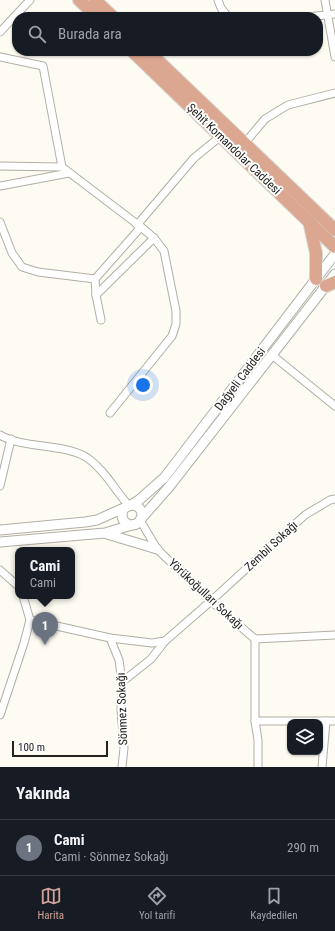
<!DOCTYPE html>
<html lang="tr">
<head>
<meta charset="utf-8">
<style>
	body { margin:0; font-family:"Roboto Condensed",sans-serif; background:#242831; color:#f1f3f6 }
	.controls { position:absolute; right:12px; bottom:12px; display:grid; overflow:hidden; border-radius:8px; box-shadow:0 1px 3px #0004 }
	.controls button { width:36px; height:36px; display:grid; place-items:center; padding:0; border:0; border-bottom:1px solid #363941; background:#171b24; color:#f1f3f6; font:20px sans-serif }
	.scale { position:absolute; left:12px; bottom:10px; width:96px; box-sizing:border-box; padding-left:4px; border:2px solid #23221e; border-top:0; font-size:11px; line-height:14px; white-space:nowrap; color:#23221e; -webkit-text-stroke:3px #fff; paint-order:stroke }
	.you { position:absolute; left:143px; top:385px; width:14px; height:14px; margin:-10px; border:3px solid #fff; border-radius:50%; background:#1a73e8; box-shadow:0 0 0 6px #1a73e833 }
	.badge { display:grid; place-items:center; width:26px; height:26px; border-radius:50%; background:#d0a298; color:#fff; font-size:13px; font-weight:700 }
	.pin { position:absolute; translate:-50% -33px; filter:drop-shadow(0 1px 2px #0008) }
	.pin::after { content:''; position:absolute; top:21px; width:14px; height:12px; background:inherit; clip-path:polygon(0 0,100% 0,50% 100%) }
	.popup { position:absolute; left:15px; top:547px; width:60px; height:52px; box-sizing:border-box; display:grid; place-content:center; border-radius:8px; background:#171b24; filter:drop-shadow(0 1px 3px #0005); font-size:13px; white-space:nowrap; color:#9ea1a6 }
	.popup b { font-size:15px; color:#f1f3f6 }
	.popup::after { content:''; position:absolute; left:50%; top:100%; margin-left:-8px; border:8px solid transparent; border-top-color:#171b24 }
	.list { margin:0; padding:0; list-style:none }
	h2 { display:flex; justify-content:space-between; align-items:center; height:52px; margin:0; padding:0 16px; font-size:17px }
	h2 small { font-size:13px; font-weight:400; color:#9ea1a6 }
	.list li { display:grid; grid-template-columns:26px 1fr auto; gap:12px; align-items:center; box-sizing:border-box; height:56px; padding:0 16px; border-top:1px solid #363941 }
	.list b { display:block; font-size:15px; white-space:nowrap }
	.list p { margin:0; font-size:13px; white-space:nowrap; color:#9ea1a6 }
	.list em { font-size:13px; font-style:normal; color:#9ea1a6 }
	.icon { flex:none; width:22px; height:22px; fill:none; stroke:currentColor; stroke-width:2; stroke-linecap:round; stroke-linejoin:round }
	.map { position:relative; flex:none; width:335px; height:767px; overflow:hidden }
	.search { position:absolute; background:#171b24; box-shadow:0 1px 3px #0004; left:12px; right:12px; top:12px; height:44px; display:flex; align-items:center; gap:10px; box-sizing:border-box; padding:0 14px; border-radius:16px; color:#9ea1a6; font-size:15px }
	.sheet { height:108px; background:#171b24 }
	nav { display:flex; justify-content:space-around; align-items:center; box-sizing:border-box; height:56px; border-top:1px solid #363941; background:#171b24; font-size:11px; color:#9ea1a6 }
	nav a { display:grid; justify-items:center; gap:2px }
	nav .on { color:#d0a298 }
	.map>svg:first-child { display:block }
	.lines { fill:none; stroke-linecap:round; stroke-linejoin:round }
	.minor-casing { stroke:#b1aea6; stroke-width:9 }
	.tertiary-casing { stroke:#b1aea6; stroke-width:11 }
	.primary-casing { stroke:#d7d7d6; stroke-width:14 }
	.minor { stroke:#fff; stroke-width:7 }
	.tertiary { stroke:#fff; stroke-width:9 }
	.primary { stroke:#dca790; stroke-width:12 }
	.labels { text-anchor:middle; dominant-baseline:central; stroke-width:4; stroke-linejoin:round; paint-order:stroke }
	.street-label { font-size:12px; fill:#23221e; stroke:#fff }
</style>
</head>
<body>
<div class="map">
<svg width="335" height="767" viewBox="0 0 335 767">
	<rect width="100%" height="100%" fill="#fefbf2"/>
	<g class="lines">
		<defs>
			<g id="minor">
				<polyline points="218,0 221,8 228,17"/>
				<polyline points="325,0 335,57"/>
				<polyline points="307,17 335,14"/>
				<polyline points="0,32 30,0"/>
				<polyline points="0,57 43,66 62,167 0,166"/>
				<polyline points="244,144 265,119 288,105 335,93"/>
				<polyline points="62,167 141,227 95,279 96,295 101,320"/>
				<polyline points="0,186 69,173"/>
				<polyline points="0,222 12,253 22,267 38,272 95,279"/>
				<polyline points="137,225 194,158 221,136"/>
				<polyline points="96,295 154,238"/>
				<polyline points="272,355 335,406"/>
				<polyline points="110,413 172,336 176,324 176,311 164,251 154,238 141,227"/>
				<path d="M0,435C24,449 62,443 86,457C104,469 115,490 129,506"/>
				<polyline points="0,486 11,439"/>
				<polyline points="140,520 157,549 211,601 255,639"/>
				<polyline points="0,570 18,586"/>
				<polyline points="30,620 110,638 152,643 165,641 211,601 305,515 330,500 335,499"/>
				<polyline points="110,638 119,660 122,682 121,710 124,748 122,767"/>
				<polyline points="255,639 255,721 258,740 258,767"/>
				<polyline points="255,639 335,635"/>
				<polyline points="122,682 151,659 165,641"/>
				<polyline points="0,715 24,643 30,620 23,596"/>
				<polyline points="255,721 335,721"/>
				<polyline points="322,767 326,721"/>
			</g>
			<g id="tertiary">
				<circle cx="132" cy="515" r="10"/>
				<polyline points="129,506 139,500 164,478 335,254"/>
				<polyline points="140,520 169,487 335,274"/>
				<polyline points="0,530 85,522 97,520 126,507"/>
				<polyline points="107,534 157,549"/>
				<polyline points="0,542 105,533 135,524"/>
			</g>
			<g id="primary">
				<polyline points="79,0 97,17"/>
				<polyline points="95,0 113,17"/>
				<polyline points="132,51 335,247"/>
				<polyline points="148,51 335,230"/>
				<polyline points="309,221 316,253 316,279"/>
				<polyline points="326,286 335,282"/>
			</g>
		</defs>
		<use href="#minor" class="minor-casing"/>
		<use href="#tertiary" class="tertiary-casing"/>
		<use href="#primary" class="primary-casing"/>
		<use href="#minor" class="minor"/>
		<use href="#tertiary" class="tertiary"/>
		<use href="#primary" class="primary"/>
	</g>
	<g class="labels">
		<g class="street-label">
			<text transform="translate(234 149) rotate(44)">Şehit Komandolar Caddesi</text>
			<text transform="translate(240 379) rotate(-53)">Dağyeli Caddesi</text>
			<text transform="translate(271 546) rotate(-43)">Zembil Sokağı</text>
			<text transform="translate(206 594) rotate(43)">Yörükoğulları Sokağı</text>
			<text transform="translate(122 709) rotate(-92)">Sönmez Sokağı</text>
		</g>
	</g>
</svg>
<div class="controls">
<button><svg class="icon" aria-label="layers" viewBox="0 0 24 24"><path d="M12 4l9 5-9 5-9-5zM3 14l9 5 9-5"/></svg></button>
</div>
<div class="scale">100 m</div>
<div class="you"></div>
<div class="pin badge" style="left:45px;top:645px;background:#6b7280">1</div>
<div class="popup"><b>Cami</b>Cami</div>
<div class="search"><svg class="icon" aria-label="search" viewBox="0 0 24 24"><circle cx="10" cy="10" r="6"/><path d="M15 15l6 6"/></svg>Burada ara</div>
</div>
<section class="sheet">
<h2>Yakında<small></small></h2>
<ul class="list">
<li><span class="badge" style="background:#6b7280">1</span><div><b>Cami</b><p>Cami · Sönmez Sokağı</p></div><em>290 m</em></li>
</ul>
</section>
<nav>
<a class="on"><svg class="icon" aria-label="map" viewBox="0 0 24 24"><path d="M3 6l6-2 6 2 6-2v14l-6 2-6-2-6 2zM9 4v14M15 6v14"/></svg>Harita</a>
<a><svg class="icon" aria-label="directions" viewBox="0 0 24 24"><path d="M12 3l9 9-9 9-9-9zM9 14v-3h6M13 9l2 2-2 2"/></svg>Yol tarifi</a>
<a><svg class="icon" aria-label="saved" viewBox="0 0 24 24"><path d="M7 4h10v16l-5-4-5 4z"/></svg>Kaydedilen</a>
</nav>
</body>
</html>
